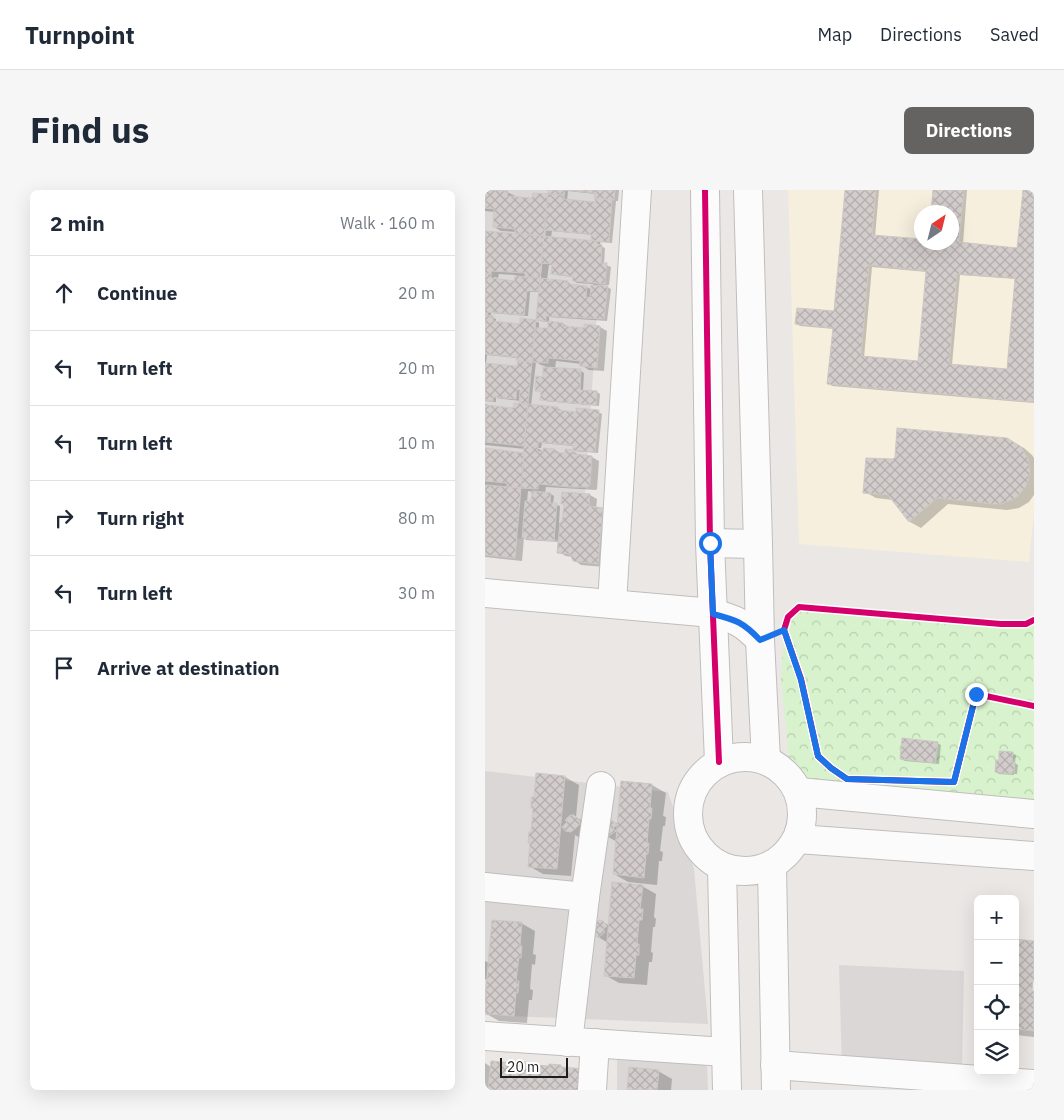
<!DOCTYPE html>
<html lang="en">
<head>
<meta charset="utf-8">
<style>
	body { margin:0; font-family:"IBM Plex Sans",sans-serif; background:#f6f6f7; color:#1f2937 }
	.controls { position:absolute; right:15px; bottom:15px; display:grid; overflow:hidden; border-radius:8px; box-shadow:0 5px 20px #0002 }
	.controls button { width:45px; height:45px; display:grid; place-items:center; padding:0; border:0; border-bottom:1px solid #e0e1e3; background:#fff; color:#1f2937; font:25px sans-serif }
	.compass { position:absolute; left:429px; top:15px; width:45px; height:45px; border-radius:50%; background:#fff; box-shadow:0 5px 20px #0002; rotate:35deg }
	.scale { position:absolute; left:15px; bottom:12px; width:68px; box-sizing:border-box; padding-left:5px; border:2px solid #1c1c1c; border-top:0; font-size:14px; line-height:18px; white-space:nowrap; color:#1c1c1c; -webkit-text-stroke:4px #fff; paint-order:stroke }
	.stop { position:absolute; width:15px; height:15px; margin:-11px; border:4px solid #1a73e8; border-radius:50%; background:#fff }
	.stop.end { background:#1a73e8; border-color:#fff; box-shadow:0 1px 5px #0008 }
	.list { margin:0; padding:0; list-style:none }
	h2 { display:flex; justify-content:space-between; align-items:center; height:65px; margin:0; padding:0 20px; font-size:21px }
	h2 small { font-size:16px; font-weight:400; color:#747a83 }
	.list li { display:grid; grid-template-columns:32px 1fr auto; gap:15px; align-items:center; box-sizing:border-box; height:75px; padding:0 20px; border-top:1px solid #e0e1e3 }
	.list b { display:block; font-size:19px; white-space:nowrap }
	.list em { font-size:16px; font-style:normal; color:#747a83 }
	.icon { flex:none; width:28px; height:28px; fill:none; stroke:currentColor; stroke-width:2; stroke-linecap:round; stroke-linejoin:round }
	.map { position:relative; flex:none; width:549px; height:900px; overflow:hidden; border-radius:8px }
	header { display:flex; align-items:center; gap:30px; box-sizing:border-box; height:70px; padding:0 25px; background:#fff; border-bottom:1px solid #e0e1e3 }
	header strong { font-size:24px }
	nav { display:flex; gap:28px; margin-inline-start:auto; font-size:18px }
	.intro { display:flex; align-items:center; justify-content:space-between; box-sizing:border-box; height:120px; padding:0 30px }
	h1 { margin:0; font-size:35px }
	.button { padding:12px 22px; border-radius:8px; background:#646362; color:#fff; font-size:18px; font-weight:700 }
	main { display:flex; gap:30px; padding:0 30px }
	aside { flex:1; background:#fff; border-radius:8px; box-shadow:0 5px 20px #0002 }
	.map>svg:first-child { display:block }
	.residential { fill:#dad7d6 }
	.education { fill:#f6efde; fill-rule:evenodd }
	.park { fill:url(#park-crowns) }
	.shadow { fill:#0003; fill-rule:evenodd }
	.building { fill:url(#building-cross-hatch); stroke:#cec8c5; fill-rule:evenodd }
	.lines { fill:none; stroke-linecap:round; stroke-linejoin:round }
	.minor-casing { stroke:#c0bebd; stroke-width:30 }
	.minor { stroke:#fcfbfb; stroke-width:28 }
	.cycleway-casing { stroke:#fff; stroke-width:9 }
	.cycleway { stroke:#d6006c; stroke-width:6 }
	.route { stroke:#1a73e8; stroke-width:6 }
</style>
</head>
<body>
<header>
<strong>Turnpoint</strong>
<nav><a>Map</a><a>Directions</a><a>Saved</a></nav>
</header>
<div class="intro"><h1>Find us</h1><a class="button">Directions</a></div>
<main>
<aside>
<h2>2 min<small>Walk · 160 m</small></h2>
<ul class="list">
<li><svg class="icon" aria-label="ahead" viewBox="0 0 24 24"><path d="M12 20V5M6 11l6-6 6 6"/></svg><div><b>Continue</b></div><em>20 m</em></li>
<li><svg class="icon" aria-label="left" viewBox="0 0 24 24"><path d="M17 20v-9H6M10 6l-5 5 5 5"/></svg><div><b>Turn left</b></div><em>20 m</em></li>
<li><svg class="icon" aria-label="left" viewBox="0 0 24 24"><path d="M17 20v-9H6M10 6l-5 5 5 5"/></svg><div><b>Turn left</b></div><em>10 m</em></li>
<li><svg class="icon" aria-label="right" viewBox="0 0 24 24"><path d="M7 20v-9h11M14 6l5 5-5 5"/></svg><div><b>Turn right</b></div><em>80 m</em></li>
<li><svg class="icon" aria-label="left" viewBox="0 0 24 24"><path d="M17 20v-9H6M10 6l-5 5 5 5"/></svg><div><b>Turn left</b></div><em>30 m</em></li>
<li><svg class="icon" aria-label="arrive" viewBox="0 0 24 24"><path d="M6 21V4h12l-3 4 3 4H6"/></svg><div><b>Arrive at destination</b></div></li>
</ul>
</aside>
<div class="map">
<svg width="549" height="900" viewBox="0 0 549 900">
	<defs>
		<pattern id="park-crowns" width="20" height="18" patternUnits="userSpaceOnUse" patternTransform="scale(1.25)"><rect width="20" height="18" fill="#d7f2cd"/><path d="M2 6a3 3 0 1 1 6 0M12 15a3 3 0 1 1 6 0" fill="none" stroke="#b8cfaf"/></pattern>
		<pattern id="building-cross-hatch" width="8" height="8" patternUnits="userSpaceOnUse" patternTransform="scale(1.25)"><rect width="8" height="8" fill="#d2cdcb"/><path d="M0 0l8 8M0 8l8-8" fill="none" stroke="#b4afae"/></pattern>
	</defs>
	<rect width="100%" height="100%" fill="#ebe7e4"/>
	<g class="residential">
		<polygon points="0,0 120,0 97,351 0,347"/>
		<polygon points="0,581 183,602 209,679 223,834 0,825"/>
		<polygon points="354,775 479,781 477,878 357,880"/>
		<polygon points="132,860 222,873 223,900 132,900"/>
	</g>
	<path class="education" d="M303,0H549V322L544,372L314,354ZM437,22H467V52H437Z"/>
	<polygon class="park" points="314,417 516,434 549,427 549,613 325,591 304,570 296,488 299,440 303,427"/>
	<g class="shadow">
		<path d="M0,0L22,2L30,6L29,8L48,9L64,6V0H134L133,11H131L127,53L115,52V56L120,58L119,74L126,77L124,95H118L126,99L122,131L64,127V132L54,131L52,130L55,102H45L43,126L6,123V127L11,129V133L36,135V130L53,132L54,133V139H64L78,134L84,137L100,139V136L115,137L122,141L119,181L104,180L96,175L97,174L71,171L70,179L96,181L99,183L98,201L112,202L115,204L114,216L60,211L57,209V202L51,200L59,188L60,176L56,175L51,172L46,216L72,218L76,220L75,222L92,223L113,222L117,224L113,263L89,261V256L57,253L56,258H52L59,262L70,260L78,265L87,261L96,266L107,267L114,271L112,299L111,300L61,297L60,303L66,304L69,306L68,314L75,316L74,333H78L80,315L78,313V303L105,305L112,309L111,319L117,320L125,324L120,377L96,375L89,370L88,367L81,366L73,362L74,352L41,350L39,348L37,371L0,367V260L40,264V259L0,255V214L3,215L29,219L41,215L36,212V211L11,208V212L0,211V42L31,45V42L16,41L9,37L10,22L0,21ZM83,1L111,4V13L82,11ZM58,39H61L55,95L53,94ZM67,41L108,45V52L66,48ZM64,75H68L67,83L71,85L88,87L89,91L92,93L108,94L107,100L102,97L86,96V94L82,92H67L62,90ZM14,84L31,85V93L9,90V87L13,88ZM2,165L33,168L34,178L1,174ZM43,301L48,302L47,312H42Z"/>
		<path d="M361,0H394L390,47L437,52H467V22H447L449,0H482L478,54L533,59L539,0H549V213L347,196L344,194L349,139L315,136L312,134L350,123ZM387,77L442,82L434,173L379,168ZM475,85L531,89L523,181L467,175Z"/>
		<polygon points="527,252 539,258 547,265 549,268 549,305 544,312 534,318 522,320 463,314 436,338 425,332 408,310 391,308 380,302 408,270"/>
		<polygon points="452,553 456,555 454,574 420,571 416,569"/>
		<polygon points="527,563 531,565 530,573 533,575 532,584 529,584 529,585 514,584 511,582 515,571"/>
		<polygon points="52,585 80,587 94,595 91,627 103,634 95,648 90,645 86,686 58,684 44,676"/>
		<polygon points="167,595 181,603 178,626 181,627 180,636 178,636 175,661 178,662 177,671 174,671 172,695 143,692 129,684 132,652 120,645 127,631 133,634"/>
		<polygon points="157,696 171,704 169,727 171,729 170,737 168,737 166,762 168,763 167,772 164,772 162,795 134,793 120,785 123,753 110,745 118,732 125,736"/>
		<polygon points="36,733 50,741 48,764 51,765 50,775 47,774 45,799 48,800 47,810 44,810 42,833 14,831 0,823 3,791 0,789 0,771 4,773"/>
		<polygon points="530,750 549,752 549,789 547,789 546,802 549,802 549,847 530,845"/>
		<polygon points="0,873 6,877 41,873 45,876 76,876 112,900 0,900"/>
		<polygon points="173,881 187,889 186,900 143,900"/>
	</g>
	<g class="building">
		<polygon points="0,0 23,1 22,6 47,8 48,3 63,4 59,46 30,44 30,39 8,37 9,19 0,18"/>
		<polygon points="63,0 80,0 79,5 63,4"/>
		<polygon points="81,0 130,0 129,10 109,8 110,3"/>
		<path d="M360,0H391L387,45L437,49V52H467V22H446L448,0H479L474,52L532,58L538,0H549V212L342,194L348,138L310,134L312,118L349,121ZM384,75L441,81L433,171L376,166ZM472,84L530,88L522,179L464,174Z"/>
		<polygon points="63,4 79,5 79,9 110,12 110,8 127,10 124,52 106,51 106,44 59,40"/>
		<polygon points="0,41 59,46 55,88 40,87 40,83 6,81 6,84 0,84"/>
		<polygon points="59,46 112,51 112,54 117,55 116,73 122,73 120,94 88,91 87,86 66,84 67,74 56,73"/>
		<polygon points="0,84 6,84 6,88 29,91 30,86 55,88 54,101 42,101 39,125 3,122 2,126 0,125"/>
		<polygon points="55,88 64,89 64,93 66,93 66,89 83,91 82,94 102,96 101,107 105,108 106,95 123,96 119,129 61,126 61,131 51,130"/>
		<polygon points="0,125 8,126 8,131 35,134 35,128 51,130 47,172 33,171 31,170 32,167 0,164"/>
		<polygon points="63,131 78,133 78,136 99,138 99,134 115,136 112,178 95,176 95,171 76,169 63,168 63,173 47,172 50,138 63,138"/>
		<polygon points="33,171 47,172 43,214 34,213 35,200 32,199 31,209 8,207 8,211 0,210 0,173 32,176"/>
		<polygon points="58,177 96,179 95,200 112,201 111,215 55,210 56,201 50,201 51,186 58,187"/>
		<polygon points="29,213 43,214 39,256 0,252 0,215 28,218"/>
		<polygon points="43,214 73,217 72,220 91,222 91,218 114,220 110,262 88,260 88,255 53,252 53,257 39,256"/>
		<polygon points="412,238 522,248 535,256 543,268 545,280 544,288 541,296 534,305 529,309 516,314 508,314 452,308 424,332 403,305 378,303 381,268 408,269 410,267"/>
		<polygon points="39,256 53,257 52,261 58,262 58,258 70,259 70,263 80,263 80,259 88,260 88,264 107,266 105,295 103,297 86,297 53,294 53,299 36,298"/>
		<polygon points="0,258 39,263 36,298 22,297 22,293 0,291"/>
		<polygon points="0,295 36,298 30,368 0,365"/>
		<polygon points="47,301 66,303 65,313 72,313 69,351 37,348 40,311 46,311"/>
		<polygon points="77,302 105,304 104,316 118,318 113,374 88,371 85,364 72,363 75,332 77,332 79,314 76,314"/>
		<polygon points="417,548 453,552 450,573 415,569"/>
		<polygon points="514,561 528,562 527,572 530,572 529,583 526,583 526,584 510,582 511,570 514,570"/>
		<polygon points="51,583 80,586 72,679 43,677 45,653 43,653 44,642 46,642 48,618 46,618 46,607 49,607"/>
		<polygon points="136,591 167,594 165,618 167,618 166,629 164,629 162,653 164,653 163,664 161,664 159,688 128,684"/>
		<polygon points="85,625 89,625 95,631 94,635 86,642 80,641 77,637 82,632 80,630"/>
		<polygon points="123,629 127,630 132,635 128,638 131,641 124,646 119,646"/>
		<polygon points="127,692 158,695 155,719 158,719 157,730 154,730 152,754 154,754 154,765 151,765 149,788 119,786"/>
		<polygon points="7,730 37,732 35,756 37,756 36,768 34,767 31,791 34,791 33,803 31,803 29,826 0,824 0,809"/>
		<polygon points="114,730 118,731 122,736 118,739 120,742 114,747 109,746 106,741 106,737"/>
		<polygon points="530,749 549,751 549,791 548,790 547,801 549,801 549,841 530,839 530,820 538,820 538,816 530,815"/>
		<polygon points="6,871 29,873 30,871 41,872 41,874 64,876 64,874 76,875 76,877 99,879 98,900 3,900"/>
		<polygon points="144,877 174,880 172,900 142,900"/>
	</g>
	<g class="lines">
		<defs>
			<g id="minor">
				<polyline points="220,0 225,353 234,572"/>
				<polyline points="263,0 273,354 275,450 281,570"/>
				<polyline points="225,353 273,354"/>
				<path d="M0,403L228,423C251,430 258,432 275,450"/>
				<polyline points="127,414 152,0"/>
				<circle cx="260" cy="624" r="57"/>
				<polyline points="314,602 549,624"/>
				<polyline points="313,649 549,666"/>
				<polyline points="287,676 291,900"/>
				<polyline points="237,677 242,900"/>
				<polyline points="0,697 100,707 83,852"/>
				<polyline points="100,707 116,596"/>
				<polyline points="0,846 240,862"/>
				<polyline points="290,875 549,894"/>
				<polyline points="107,900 110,853"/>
			</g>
		</defs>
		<use href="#minor" class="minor-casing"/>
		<use href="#minor" class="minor"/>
		<defs>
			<g id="cycleway">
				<polyline points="220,0 225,353 234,572"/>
				<polyline points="549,430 541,434 516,434 314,417 303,427 299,440 316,489 333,566 346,578 362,589 469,592 491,504 549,516"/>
			</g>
		</defs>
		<use href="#cycleway" class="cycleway-casing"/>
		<use href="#cycleway" class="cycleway"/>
	</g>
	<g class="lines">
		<path class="route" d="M225,353L228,424C251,430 258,432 275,450L299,440L316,490L333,566L346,578L362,589L469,592L491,504"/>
	</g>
</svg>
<div class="controls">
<button>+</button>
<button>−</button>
<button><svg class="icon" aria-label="locate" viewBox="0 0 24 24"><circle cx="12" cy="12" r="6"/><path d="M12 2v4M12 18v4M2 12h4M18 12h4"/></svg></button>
<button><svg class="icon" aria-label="layers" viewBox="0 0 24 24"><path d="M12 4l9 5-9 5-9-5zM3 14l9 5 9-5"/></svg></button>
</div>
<svg class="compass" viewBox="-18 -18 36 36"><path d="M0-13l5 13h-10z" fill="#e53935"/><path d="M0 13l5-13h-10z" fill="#747a83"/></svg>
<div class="scale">20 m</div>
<div class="stop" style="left:225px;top:353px"></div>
<div class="stop end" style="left:491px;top:504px"></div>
</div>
</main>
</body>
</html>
